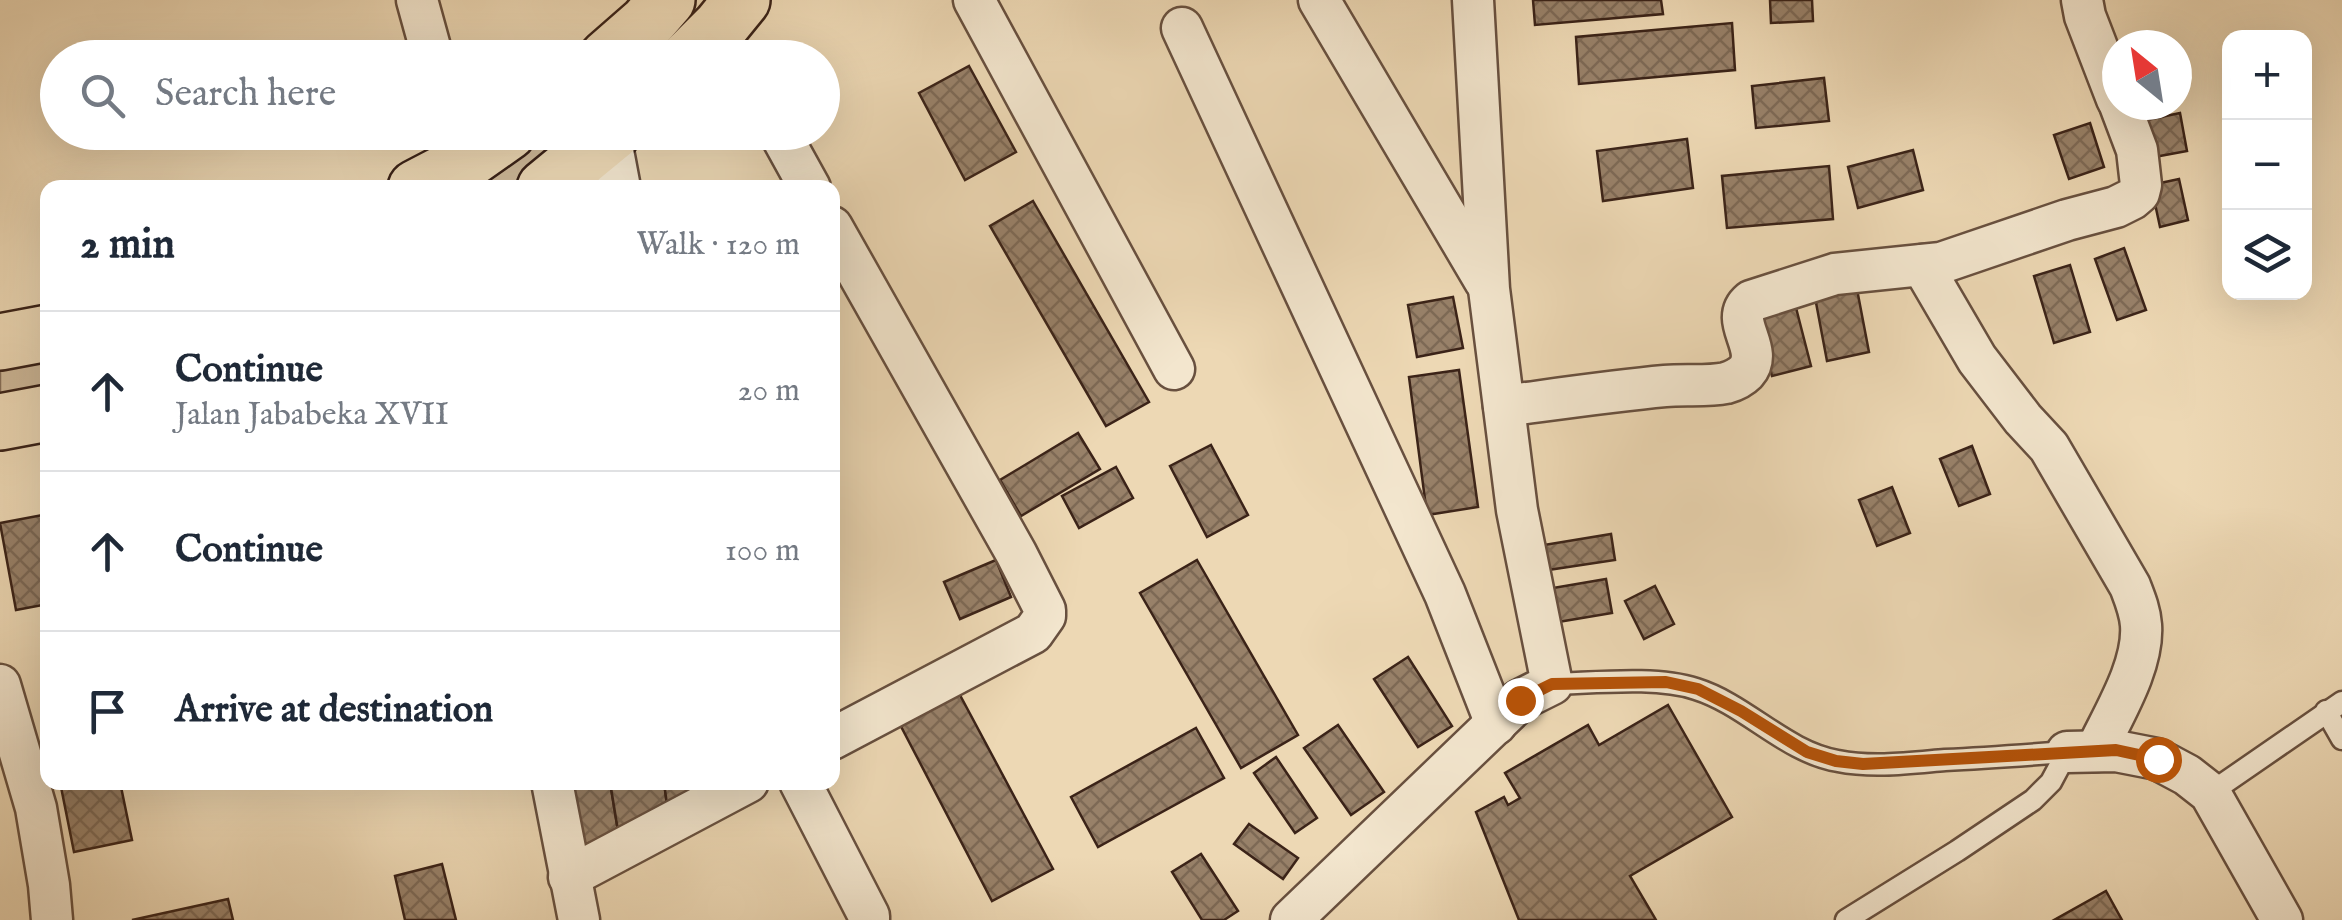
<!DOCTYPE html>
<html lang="en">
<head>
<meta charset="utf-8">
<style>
	body { margin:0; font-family:"IM FELL English",serif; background:#f6f6f7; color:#1f2937 }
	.controls { position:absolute; right:30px; top:30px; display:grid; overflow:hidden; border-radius:20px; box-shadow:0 10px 40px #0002 }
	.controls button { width:90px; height:90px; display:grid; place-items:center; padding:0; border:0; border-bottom:2px solid #e0e1e3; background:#fff; color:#1f2937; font:50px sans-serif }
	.compass { position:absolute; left:2102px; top:30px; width:90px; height:90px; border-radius:50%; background:#fff; box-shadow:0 10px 40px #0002; rotate:330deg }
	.stop { position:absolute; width:30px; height:30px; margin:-22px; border:8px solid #b45309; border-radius:50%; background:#fff }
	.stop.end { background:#b45309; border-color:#fff; box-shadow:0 2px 10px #0008 }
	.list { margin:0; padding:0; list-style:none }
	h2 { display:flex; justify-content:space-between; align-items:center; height:130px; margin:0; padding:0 40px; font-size:42px }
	h2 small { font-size:32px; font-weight:400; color:#747a83 }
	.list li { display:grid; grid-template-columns:65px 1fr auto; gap:30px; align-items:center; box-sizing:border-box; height:160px; padding:0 40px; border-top:2px solid #e0e1e3 }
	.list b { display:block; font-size:38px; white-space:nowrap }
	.list p { margin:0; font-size:32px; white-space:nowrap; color:#747a83 }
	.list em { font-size:32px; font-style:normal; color:#747a83 }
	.icon { flex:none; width:55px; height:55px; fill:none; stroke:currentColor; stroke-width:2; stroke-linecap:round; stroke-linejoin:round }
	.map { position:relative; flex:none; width:2342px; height:920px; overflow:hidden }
	.search { position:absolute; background:#fff; box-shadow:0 10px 40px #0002; left:40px; top:40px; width:800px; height:110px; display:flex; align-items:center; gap:25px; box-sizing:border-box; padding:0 35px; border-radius:55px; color:#747a83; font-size:38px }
	.panel { position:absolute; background:#fff; box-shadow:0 10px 40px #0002; left:40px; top:180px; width:800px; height:610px; border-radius:20px }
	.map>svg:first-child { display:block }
	.green { fill:#cfb999; stroke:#856e58; stroke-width:2.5 }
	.building { fill:url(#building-cross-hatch); stroke:#3b2318; stroke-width:2.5 }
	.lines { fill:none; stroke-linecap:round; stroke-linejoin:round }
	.lane-casing { stroke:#68503f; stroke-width:25 }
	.street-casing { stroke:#68503f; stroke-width:45 }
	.highway-casing { stroke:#3b2318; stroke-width:60 }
	.lane { stroke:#f3e6ce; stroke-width:20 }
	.street { stroke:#f3e6ce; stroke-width:40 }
	.highway { stroke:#edd8b4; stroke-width:55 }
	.route { stroke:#b45309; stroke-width:12 }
</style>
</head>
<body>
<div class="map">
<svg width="2342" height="920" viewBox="0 0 2342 920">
	<defs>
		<pattern id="building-cross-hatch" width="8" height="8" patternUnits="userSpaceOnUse" patternTransform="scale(2.5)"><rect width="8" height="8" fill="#988169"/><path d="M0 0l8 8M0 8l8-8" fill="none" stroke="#7d6955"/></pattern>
	</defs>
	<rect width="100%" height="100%" fill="#edd8b4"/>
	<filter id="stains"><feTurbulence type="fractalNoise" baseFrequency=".002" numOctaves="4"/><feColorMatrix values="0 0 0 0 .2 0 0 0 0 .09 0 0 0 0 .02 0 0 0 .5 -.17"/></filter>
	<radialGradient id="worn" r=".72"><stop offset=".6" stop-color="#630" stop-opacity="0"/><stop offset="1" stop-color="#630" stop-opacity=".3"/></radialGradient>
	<g class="green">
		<polygon points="508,133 613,133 545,187 416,188"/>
		<polygon points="47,333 47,412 0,422 0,342"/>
	</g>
	<g class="building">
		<polygon points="1533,0 1661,0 1663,14 1535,25"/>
		<polygon points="1770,0 1812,0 1813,21 1771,23"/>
		<polygon points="1732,23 1735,70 1579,84 1576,37"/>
		<polygon points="969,66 1016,152 965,180 919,93"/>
		<polygon points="1824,78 1829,121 1756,128 1752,86"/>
		<polygon points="2180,113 2187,151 2149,158 2142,121"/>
		<polygon points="2090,123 2104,167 2069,179 2054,135"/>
		<polygon points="1687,139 1693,188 1603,201 1597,151"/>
		<polygon points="1913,150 1923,190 1858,208 1848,167"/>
		<polygon points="1829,166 1833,219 1727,228 1722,176"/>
		<polygon points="2179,179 2188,220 2160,227 2151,185"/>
		<polygon points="1033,201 1149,402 1106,426 990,226"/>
		<polygon points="2124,248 2146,310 2117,320 2095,259"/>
		<polygon points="2070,265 2090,332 2054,343 2034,276"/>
		<polygon points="1856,284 1869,352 1827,361 1814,292"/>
		<polygon points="1453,297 1463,348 1417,357 1408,305"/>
		<polygon points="1794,300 1811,366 1772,376 1755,310"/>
		<polygon points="1459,370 1478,507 1427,515 1409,377"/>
		<polygon points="1078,433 1100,469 1021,516 1000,480"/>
		<polygon points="1211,445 1248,515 1207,537 1170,466"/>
		<polygon points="1972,446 1990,494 1959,506 1940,459"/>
		<polygon points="1116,467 1133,498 1079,528 1062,496"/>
		<polygon points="1892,487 1910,533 1877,546 1859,500"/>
		<polygon points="48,514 48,604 16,610 0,523"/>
		<polygon points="1611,534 1615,560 1548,570 1544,545"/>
		<polygon points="996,560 1011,597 960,619 944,582"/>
		<polygon points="1197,560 1298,735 1241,768 1140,593"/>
		<polygon points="1606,579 1612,613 1558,622 1553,588"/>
		<polygon points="1655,586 1674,624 1644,639 1625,601"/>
		<polygon points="1408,657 1452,726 1418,747 1374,679"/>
		<polygon points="953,682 1053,869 992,901 894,713"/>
		<polygon points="1668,705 1732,817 1630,876 1656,920 1519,920 1476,812 1504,797 1508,805 1520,798 1505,773 1588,725 1599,745"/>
		<polygon points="1338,725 1384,792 1351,815 1304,748"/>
		<polygon points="1196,728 1224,778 1098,847 1071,797"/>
		<polygon points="1276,757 1317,818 1295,833 1254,773"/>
		<polygon points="60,782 120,782 132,840 74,852"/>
		<polygon points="558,782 610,782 619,837 569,847"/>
		<polygon points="610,782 664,782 668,813 619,837"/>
		<polygon points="664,782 716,782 668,813"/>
		<polygon points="1249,824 1298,858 1283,879 1234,844"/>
		<polygon points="1201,854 1238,911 1224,920 1202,920 1172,872"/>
		<polygon points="442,864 456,920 405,920 395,876"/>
		<polygon points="2106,891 2122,920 2054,920"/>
		<polygon points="228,899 233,920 132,920"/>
	</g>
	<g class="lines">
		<defs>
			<g id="lane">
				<path d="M1552,684C1595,683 1656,676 1696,689C1747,705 1785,752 1838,761C1873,768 1910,763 1945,760C1986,758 2027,755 2067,752"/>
				<polyline points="2326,711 2342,739"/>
				<polyline points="2210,793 2342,702"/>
				<polyline points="1846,920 1957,851 2033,800 2051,782 2067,752"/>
			</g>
			<g id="street">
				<polyline points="417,0 433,58"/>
				<polyline points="974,0 1174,369"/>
				<polyline points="1319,0 1485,281"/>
				<polyline points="2082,0 2085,16 2117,99"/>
				<polyline points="1182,28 1445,594 1496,724"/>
				<polyline points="779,132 810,188"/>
				<polyline points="610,135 620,188"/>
				<polyline points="832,227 1016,553 1045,610 1045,616 1033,633 832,739"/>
				<path d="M1922,265L1977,359L2023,419L2049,447L2130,586C2135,599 2140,611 2141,625C2144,666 2113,715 2096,751"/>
				<path d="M1504,406C1557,399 1611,391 1665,386C1685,384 1706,387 1726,383C1733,381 1741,377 1746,372C1766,349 1727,321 1751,301L1835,274L1941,263L2067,220L2116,207L2132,199L2139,193L2141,185L2137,150L2120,105"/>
				<polyline points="0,685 36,808 49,885 52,920"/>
				<polyline points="2067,752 2116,751 2157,759 2187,775 2210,793 2282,920"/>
				<polyline points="552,782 579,920"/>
				<polyline points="800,782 869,916 869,920"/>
				<polyline points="569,877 748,782"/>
				<polyline points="1291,920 1520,700 1552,684 1517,510 1489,289 1473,0"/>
			</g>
			<g id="highway">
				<polyline points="607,58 647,23 667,0"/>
				<polyline points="689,58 720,27 742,0"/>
				<polyline points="416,188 464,163 508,132"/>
				<polyline points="545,188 613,132"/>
				<polyline points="0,342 48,333"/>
				<polyline points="0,422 48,413"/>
			</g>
		</defs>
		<use href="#lane" class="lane-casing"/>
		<use href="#street" class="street-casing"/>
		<use href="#highway" class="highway-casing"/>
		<use href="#lane" class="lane"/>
		<use href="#street" class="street"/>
		<use href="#highway" class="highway"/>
	</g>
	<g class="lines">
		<polyline class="route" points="1520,700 1552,684 1666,682 1698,689 1741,711 1807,752 1836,761 1863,764 2116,750 2158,759"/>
	</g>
	<rect width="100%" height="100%" filter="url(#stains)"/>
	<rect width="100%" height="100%" fill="url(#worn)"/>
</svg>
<div class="controls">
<button>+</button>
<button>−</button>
<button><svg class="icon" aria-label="layers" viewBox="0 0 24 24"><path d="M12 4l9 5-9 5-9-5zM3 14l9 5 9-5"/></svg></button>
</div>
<svg class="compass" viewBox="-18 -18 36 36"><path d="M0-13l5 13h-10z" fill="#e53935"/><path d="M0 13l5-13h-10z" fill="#747a83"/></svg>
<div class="stop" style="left:2158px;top:759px"></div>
<div class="stop end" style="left:1520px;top:700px"></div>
<div class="search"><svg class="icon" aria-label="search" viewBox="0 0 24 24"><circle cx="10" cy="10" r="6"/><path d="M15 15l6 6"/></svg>Search here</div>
<section class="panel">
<h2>2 min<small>Walk · 120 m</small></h2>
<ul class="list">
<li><svg class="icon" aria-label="ahead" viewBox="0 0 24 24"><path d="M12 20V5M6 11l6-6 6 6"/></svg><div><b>Continue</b><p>Jalan Jababeka XVII</p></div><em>20 m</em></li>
<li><svg class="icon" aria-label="ahead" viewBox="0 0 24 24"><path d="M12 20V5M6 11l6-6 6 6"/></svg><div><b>Continue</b></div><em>100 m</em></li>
<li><svg class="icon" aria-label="arrive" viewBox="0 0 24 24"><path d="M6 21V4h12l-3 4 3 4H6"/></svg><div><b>Arrive at destination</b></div></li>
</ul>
</section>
</div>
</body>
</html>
